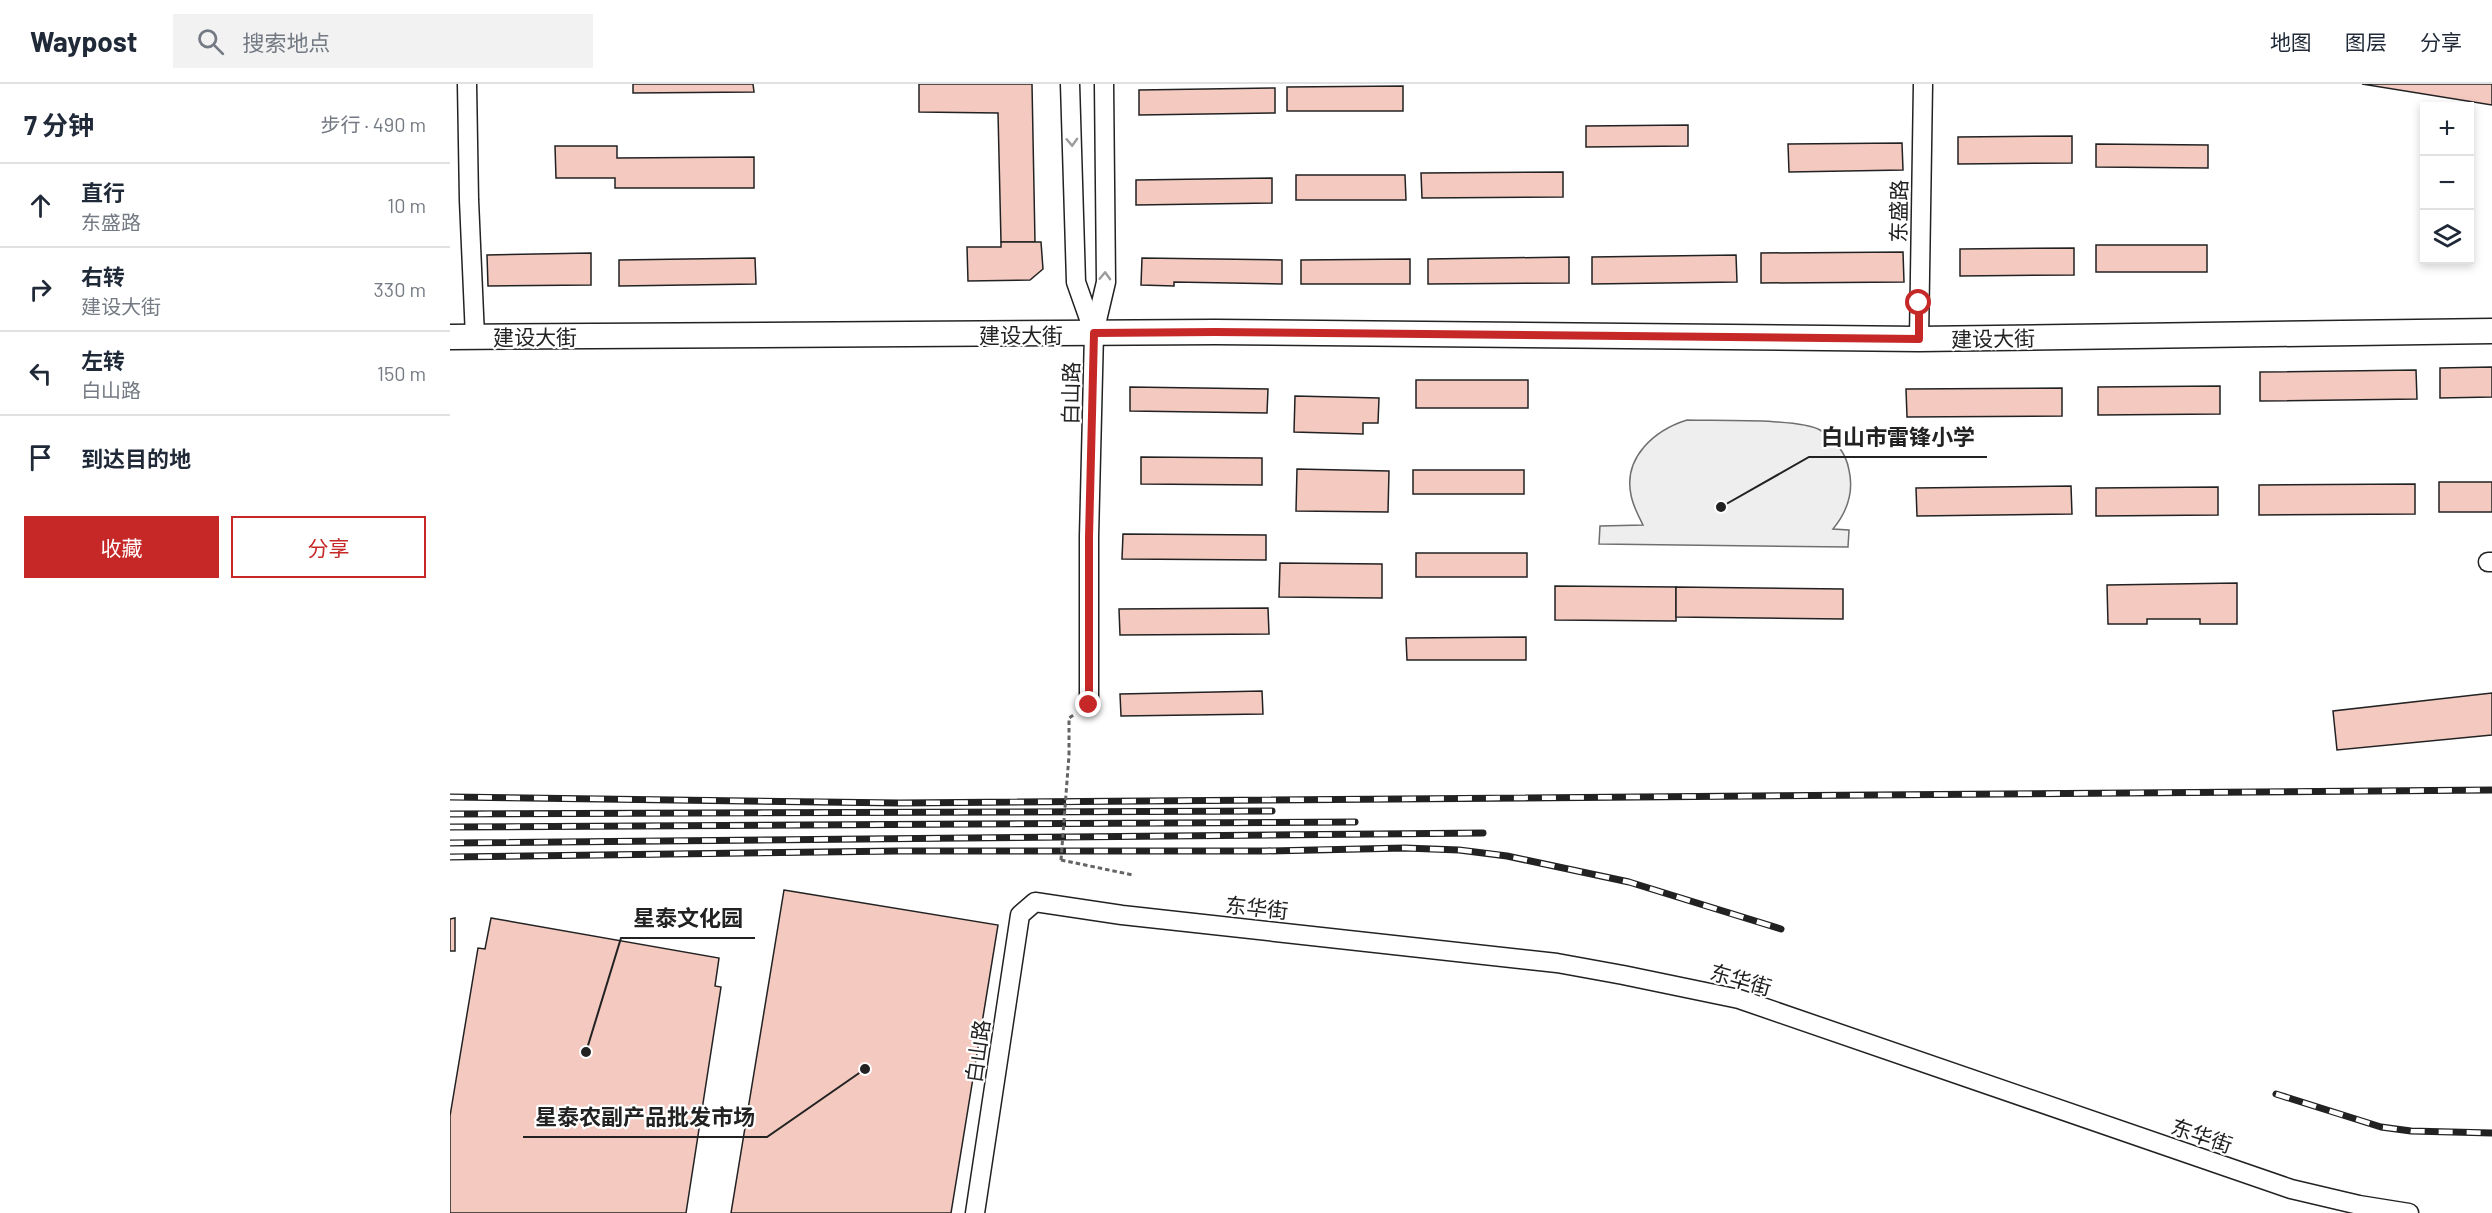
<!DOCTYPE html>
<html lang="zh">
<head>
<meta charset="utf-8">
<style>
	body { margin:0; font-family:Barlow,"Noto Sans SC",sans-serif; background:#f2f2f3; color:#1f2937 }
	.controls { position:absolute; right:18px; top:18px; display:grid; overflow:hidden; border-radius:0px; box-shadow:0 3px 9px #0003 }
	.controls button { width:54px; height:54px; display:grid; place-items:center; padding:0; border:0; border-bottom:2px solid #e0e1e3; background:#fff; color:#1f2937; font:30px sans-serif }
	.stop { position:absolute; width:18px; height:18px; margin:-14px; border:4px solid #c62828; border-radius:50%; background:#fff }
	.stop.end { background:#c62828; border-color:#fff; box-shadow:0 2px 6px #0008 }
	.list { margin:0; padding:0; list-style:none }
	h2 { display:flex; justify-content:space-between; align-items:center; height:78px; margin:0; padding:0 24px; font-size:26px }
	h2 small { font-size:20px; font-weight:400; color:#747a83 }
	.list li { display:grid; grid-template-columns:39px 1fr auto; gap:18px; align-items:center; box-sizing:border-box; height:84px; padding:0 24px; border-top:2px solid #e0e1e3 }
	.list b { display:block; font-size:22px; white-space:nowrap }
	.list p { margin:0; font-size:20px; white-space:nowrap; color:#747a83 }
	.list em { font-size:20px; font-style:normal; color:#747a83 }
	.actions { display:flex; gap:12px; padding:18px 24px }
	.actions a { flex:1; padding:14px 0; border:2px solid #c62828; border-radius:0px; text-align:center; font-size:21px; color:#c62828 }
	.actions .main { background:#c62828; color:#fff }
	.icon { flex:none; width:33px; height:33px; fill:none; stroke:currentColor; stroke-width:2; stroke-linecap:round; stroke-linejoin:round }
	.map { position:relative; flex:none; width:2042px; height:1129px; overflow:hidden }
	header { display:flex; align-items:center; gap:36px; box-sizing:border-box; height:84px; padding:0 30px; background:#fff; border-bottom:2px solid #e0e1e3 }
	header strong { font-size:28px }
	nav { display:flex; gap:33px; margin-inline-start:auto; font-size:21px }
	.search { width:420px; height:54px; background:#f2f2f3; display:flex; align-items:center; gap:15px; box-sizing:border-box; padding:0 21px; border-radius:0px; color:#747a83; font-size:22px }
	main { display:flex }
	aside { flex:1; background:#fff }
	.map>svg:first-child { display:block }
	.green { fill:#eee; stroke:#6f6f6f; stroke-width:1.5 }
	.building { fill:#f3c9c0; stroke:#222; stroke-width:1.5 }
	.lines { fill:none; stroke-linecap:round; stroke-linejoin:round }
	.minor-casing { stroke:#222; stroke-width:21 }
	.major-casing { stroke:#222; stroke-width:27 }
	.path { stroke:#646464; stroke-width:3; stroke-dasharray:4.5 3; stroke-linecap:butt }
	.minor { stroke:#fff; stroke-width:18 }
	.major { stroke:#fff; stroke-width:24 }
	.rail-casing { stroke:#222; stroke-width:7 }
	.rail { stroke:#fff; stroke-width:4.5; stroke-dasharray:14; stroke-linecap:butt }
	.path-bridge { stroke:#646464; stroke-width:3; stroke-dasharray:4.5 3; stroke-linecap:butt }
	.oneway { stroke:#9c9c9c }
	.route { stroke:#c62828; stroke-width:8 }
	.labels { text-anchor:middle; dominant-baseline:central; stroke-width:4.5; stroke-linejoin:round; paint-order:stroke }
	.street-label { font-size:21px; fill:#222; stroke:#fff }
	.leader { fill:none; stroke:#222; stroke-width:2 }
	.callout-dot { fill:#222; stroke:#fff; stroke-width:2 }
	.callout-label { font-size:22px; text-anchor:middle; font-weight:bold; fill:#222; stroke:#fff; stroke-width:4.5; stroke-linejoin:round; paint-order:stroke }
</style>
</head>
<body>
<header>
<strong>Waypost</strong>
<div class="search"><svg class="icon" aria-label="search" viewBox="0 0 24 24"><circle cx="10" cy="10" r="6"/><path d="M15 15l6 6"/></svg>搜索地点</div>
<nav><a>地图</a><a>图层</a><a>分享</a></nav>
</header>
<main>
<aside>
<h2>7 分钟<small>步行 · 490 m</small></h2>
<ul class="list">
<li><svg class="icon" aria-label="ahead" viewBox="0 0 24 24"><path d="M12 20V5M6 11l6-6 6 6"/></svg><div><b>直行</b><p>东盛路</p></div><em>10 m</em></li>
<li><svg class="icon" aria-label="right" viewBox="0 0 24 24"><path d="M7 20v-9h11M14 6l5 5-5 5"/></svg><div><b>右转</b><p>建设大街</p></div><em>330 m</em></li>
<li><svg class="icon" aria-label="left" viewBox="0 0 24 24"><path d="M17 20v-9H6M10 6l-5 5 5 5"/></svg><div><b>左转</b><p>白山路</p></div><em>150 m</em></li>
<li><svg class="icon" aria-label="arrive" viewBox="0 0 24 24"><path d="M6 21V4h12l-3 4 3 4H6"/></svg><div><b>到达目的地</b></div></li>
</ul>
<div class="actions"><a class="main">收藏</a><a>分享</a></div>
</aside>
<div class="map">
<svg width="2042" height="1129" viewBox="0 0 2042 1129">
	<rect width="100%" height="100%" fill="#fff"/>
	<path class="green" d="M1237,336C1265,337 1350,334 1370,346C1384,355 1396,369 1399,386C1404,408 1397,428 1383,445L1399,446L1398,463L1149,460L1150,442L1193,441C1188,431 1183,422 1181,411C1173,373 1205,346 1237,336Z"/>
	<g class="building">
		<polygon points="183,0 303,0 304,8 183,9"/>
		<polygon points="469,0 582,0 585,158 551,158 548,29 469,28"/>
		<polygon points="1912,0 2042,0 2042,21"/>
		<polygon points="953,2 953,27 837,27 837,3"/>
		<polygon points="825,4 825,29 689,31 689,6"/>
		<polygon points="1238,41 1238,62 1136,63 1136,42"/>
		<polygon points="1622,52 1622,79 1508,80 1508,53"/>
		<polygon points="1452,59 1453,86 1339,88 1338,60"/>
		<polygon points="1646,60 1758,61 1758,84 1646,83"/>
		<polygon points="105,62 167,62 167,74 304,73 304,104 165,104 165,94 106,94"/>
		<polygon points="1113,88 1113,113 972,114 971,89"/>
		<polygon points="846,91 955,91 956,116 846,116"/>
		<polygon points="822,94 822,119 686,121 686,96"/>
		<polygon points="551,158 591,158 593,185 580,196 518,197 517,163 551,163"/>
		<rect x="1646" y="161" width="111" height="27"/>
		<polygon points="1624,164 1624,191 1510,192 1510,165"/>
		<polygon points="1453,168 1454,198 1311,199 1311,169"/>
		<polygon points="141,169 141,201 38,202 37,171"/>
		<polygon points="1286,171 1287,198 1142,200 1142,173"/>
		<polygon points="1119,173 1119,199 978,200 978,175"/>
		<polygon points="305,174 306,200 169,202 169,176"/>
		<polygon points="692,174 832,176 832,200 724,198 724,202 691,201"/>
		<polygon points="960,175 960,200 851,200 851,176"/>
		<polygon points="2042,283 2042,313 1990,314 1990,284"/>
		<polygon points="1966,286 1967,315 1810,317 1810,288"/>
		<rect x="966" y="296" width="112" height="28"/>
		<polygon points="1770,302 1770,330 1648,331 1648,303"/>
		<polygon points="680,303 818,305 817,329 680,327"/>
		<polygon points="1612,304 1612,332 1457,333 1456,305"/>
		<polygon points="845,312 929,314 928,339 913,339 913,350 844,348"/>
		<polygon points="691,373 812,374 812,401 691,400"/>
		<polygon points="847,385 939,387 938,428 846,427"/>
		<rect x="963" y="386" width="111" height="24"/>
		<rect x="1989" y="398" width="53" height="30"/>
		<polygon points="1965,400 1965,430 1809,431 1809,401"/>
		<polygon points="1621,402 1622,430 1467,432 1466,404"/>
		<polygon points="1768,403 1768,431 1646,432 1646,404"/>
		<polygon points="673,450 816,451 816,476 672,475"/>
		<rect x="966" y="469" width="111" height="24"/>
		<polygon points="830,479 932,480 932,514 829,513"/>
		<polygon points="1787,499 1787,540 1750,540 1750,535 1697,535 1697,540 1658,540 1657,501"/>
		<polygon points="1105,502 1226,503 1226,537 1105,536"/>
		<polygon points="1226,503 1393,505 1393,535 1226,533"/>
		<polygon points="818,524 819,550 670,551 669,525"/>
		<polygon points="1076,553 1076,576 957,576 956,554"/>
		<polygon points="812,607 813,630 671,632 670,610"/>
		<polygon points="2042,609 2042,651 1887,666 1883,627"/>
		<polygon points="334,806 548,841 501,1129 281,1129"/>
		<polygon points="5,834 5,867 0,867 0,835"/>
		<polygon points="41,834 269,874 265,902 271,903 236,1129 0,1129 0,1032 28,864 35,865"/>
	</g>
	<g class="lines">
		<defs>
			<g id="minor">
				<polyline points="17,0 19,116 25,253"/>
				<polyline points="620,0 626,198 644,249"/>
				<polyline points="1469,255 1473,0"/>
				<polyline points="2038,478 2042,478"/>
				<polyline points="639,621 639,453 644,249 656,198 654,0"/>
				<polyline points="525,1129 570,831 585,818 672,831 1107,879 1173,891 1289,915 1841,1105 1909,1121 1959,1129"/>
			</g>
			<polyline id="major" points="0,253 765,248 1469,255 2042,247"/>
		</defs>
		<use href="#minor" class="minor-casing"/>
		<use href="#major" class="major-casing"/>
		<g class="path">
			<polyline points="619,671 619,634 625,630"/>
			<polyline points="611,776 683,791"/>
		</g>
		<use href="#minor" class="minor"/>
		<use href="#major" class="major"/>
		<defs>
			<g id="rail">
				<polyline points="0,713 450,719 2042,706"/>
				<polyline points="0,730 822,727"/>
				<polyline points="0,743 905,738"/>
				<polyline points="0,759 1033,749"/>
				<polyline points="0,773 448,767 815,767 955,764 1009,766 1057,772 1179,798 1331,845"/>
				<polyline points="1826,1010 1931,1043 1961,1047 2042,1049"/>
			</g>
		</defs>
		<use href="#rail" class="rail-casing"/>
		<use href="#rail" class="rail"/>
		<polyline class="path-bridge" points="611,776 619,671"/>
	</g>
	<defs><path id="oneway-chevron" d="M-2-3.5L2.5 0L-2 3.5" fill="none" stroke-width="1.6" stroke-linecap="round" stroke-linejoin="round" transform="scale(1.5)"/></defs>
	<g class="oneway">
		<use href="#oneway-chevron" transform="translate(622 58) rotate(88)"/>
		<use href="#oneway-chevron" transform="translate(655 192) rotate(-88)"/>
	</g>
	<g class="lines">
		<polyline class="route" points="639,621 639,453 644,249 765,248 1469,255 1469,219"/>
	</g>
	<g class="labels">
		<g class="street-label">
			<text transform="translate(1448 127) rotate(-89)">东盛路</text>
			<text x="571" y="250">建设大街</text>
			<text x="85" y="252">建设大街</text>
			<text transform="translate(1543 254) rotate(-1)">建设大街</text>
			<text transform="translate(620 309) rotate(-89)">白山路</text>
			<text transform="translate(807 823) rotate(6)">东华街</text>
			<text transform="translate(1291 895) rotate(16)">东华街</text>
			<text transform="translate(527 967) rotate(-82)">白山路</text>
			<text transform="translate(1752 1051) rotate(19)">东华街</text>
		</g>
	</g>
	<path class="leader" d="M1271 423L1359 373H1537M136 968L171 854H305M415 985L317 1053H73"/>
	<g class="callout-dot">
		<circle cx="1271" cy="423" r="6"/>
		<circle cx="136" cy="968" r="6"/>
		<circle cx="415" cy="985" r="6"/>
	</g>
	<g class="callout-label">
		<text x="1448" y="361">白山市雷锋小学</text>
		<text x="238" y="842">星泰文化园</text>
		<text x="195" y="1041">星泰农副产品批发市场</text>
	</g>
</svg>
<div class="controls">
<button>+</button>
<button>−</button>
<button><svg class="icon" aria-label="layers" viewBox="0 0 24 24"><path d="M12 4l9 5-9 5-9-5zM3 14l9 5 9-5"/></svg></button>
</div>
<div class="stop" style="left:1469px;top:219px"></div>
<div class="stop end" style="left:639px;top:621px"></div>
</div>
</main>
</body>
</html>
